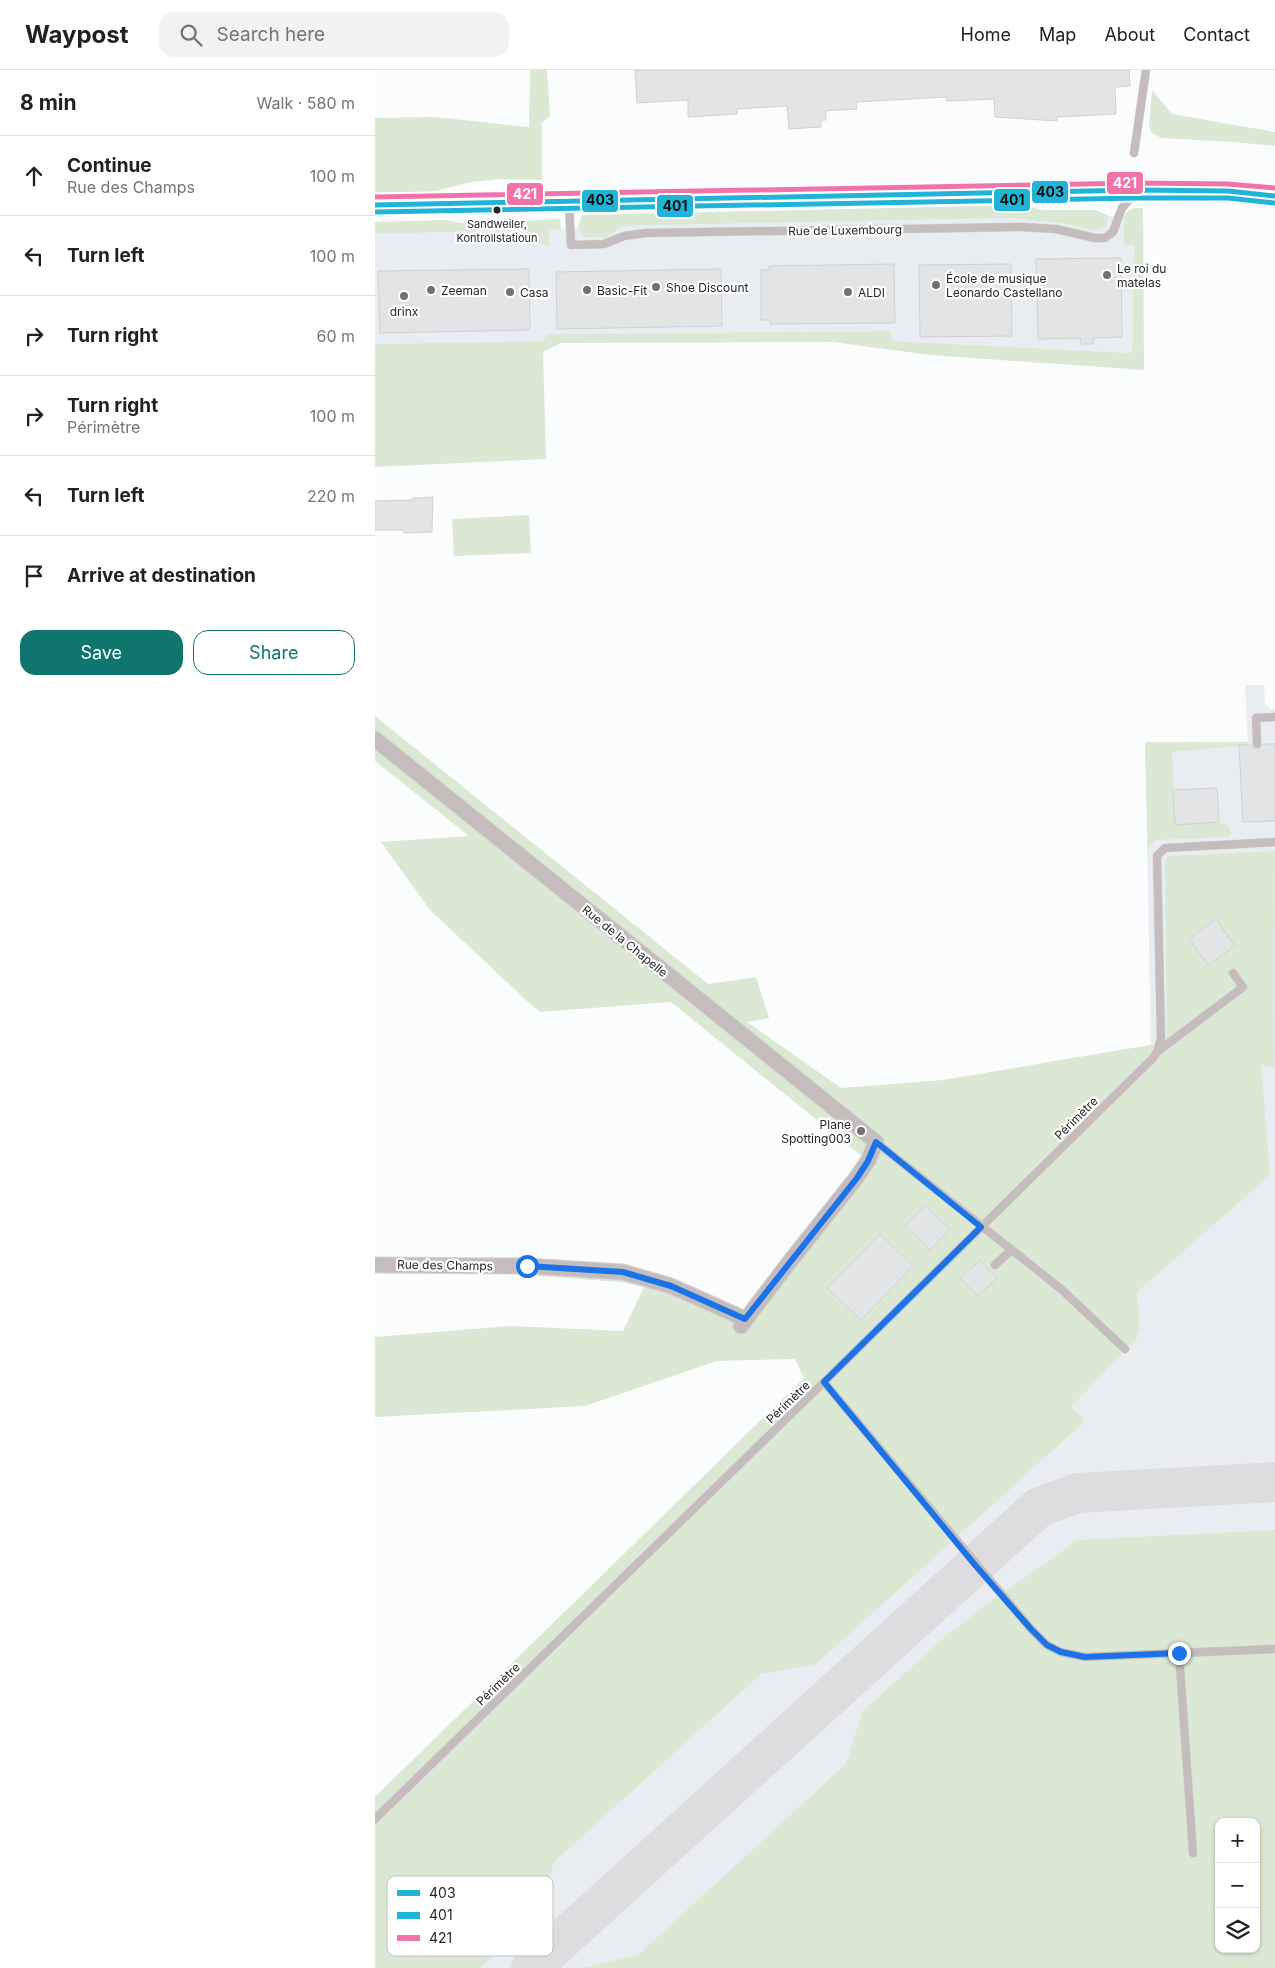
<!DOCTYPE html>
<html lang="en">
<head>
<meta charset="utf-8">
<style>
	body { margin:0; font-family:Inter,sans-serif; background:#f2f2f2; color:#202124 }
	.controls { position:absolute; right:15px; bottom:15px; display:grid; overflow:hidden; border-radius:10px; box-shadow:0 1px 4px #0004 }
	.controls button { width:45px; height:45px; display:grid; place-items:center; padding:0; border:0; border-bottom:1px solid #e0e0e0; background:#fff; color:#202124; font:25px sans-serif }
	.stop { position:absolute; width:15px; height:15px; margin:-11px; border:4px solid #1a73e8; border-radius:50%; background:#fff }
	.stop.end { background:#1a73e8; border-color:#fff; box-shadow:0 1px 5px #0008 }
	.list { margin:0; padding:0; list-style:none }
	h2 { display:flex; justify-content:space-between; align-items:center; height:65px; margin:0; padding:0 20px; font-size:21px }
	h2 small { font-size:16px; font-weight:400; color:#757577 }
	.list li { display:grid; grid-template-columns:32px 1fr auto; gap:15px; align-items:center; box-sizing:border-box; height:80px; padding:0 20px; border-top:1px solid #e0e0e0 }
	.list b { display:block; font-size:19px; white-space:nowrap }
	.list p { margin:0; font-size:16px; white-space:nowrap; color:#757577 }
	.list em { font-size:16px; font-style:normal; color:#757577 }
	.actions { display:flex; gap:10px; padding:15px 20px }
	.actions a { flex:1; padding:11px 0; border:1px solid #0f766e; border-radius:15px; text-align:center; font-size:18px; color:#0f766e }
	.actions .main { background:#0f766e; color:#fff }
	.icon { flex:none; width:28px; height:28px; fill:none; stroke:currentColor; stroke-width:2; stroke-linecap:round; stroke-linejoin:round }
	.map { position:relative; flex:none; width:900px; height:1898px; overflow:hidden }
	header { display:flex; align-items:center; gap:30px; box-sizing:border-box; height:70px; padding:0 25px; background:#fff; border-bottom:1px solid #e0e0e0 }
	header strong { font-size:24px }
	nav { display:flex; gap:28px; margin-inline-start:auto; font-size:18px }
	.search { width:350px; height:45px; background:#f2f2f2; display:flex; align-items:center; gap:12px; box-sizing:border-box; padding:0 18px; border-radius:15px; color:#757577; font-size:19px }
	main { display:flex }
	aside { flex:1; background:#fff }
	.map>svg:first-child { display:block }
	.built { fill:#e9edf2; fill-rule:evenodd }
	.green { fill:#dbe8d3; fill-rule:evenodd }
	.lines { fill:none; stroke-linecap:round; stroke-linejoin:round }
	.taxiway { stroke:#dedcde; stroke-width:40 }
	.building { fill:#e3e4e5; stroke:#d0d1d2 }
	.service-casing { stroke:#d5d5d6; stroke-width:9 }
	.minor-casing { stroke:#d5d5d6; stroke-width:17 }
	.secondary-casing { stroke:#d5d5d6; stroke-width:23 }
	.service { stroke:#c5bcbd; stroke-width:8 }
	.minor { stroke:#c5bcbd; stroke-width:15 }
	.secondary { stroke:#c4bbbc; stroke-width:21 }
	.bus-1-casing { stroke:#fff; stroke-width:9 }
	.bus-2-casing { stroke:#fff; stroke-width:9 }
	.bus-3-casing { stroke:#fff; stroke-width:9 }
	.bus-1 { stroke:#1fb4d8; stroke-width:5 }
	.bus-2 { stroke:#1fb4d8; stroke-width:5 }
	.bus-3 { stroke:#f173ac; stroke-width:5 }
	.route { stroke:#1a73e8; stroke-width:6 }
	.bus-dot { fill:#262627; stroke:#fff; stroke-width:2 }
	.poi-dot { fill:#717172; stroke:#fff; stroke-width:2 }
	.labels { text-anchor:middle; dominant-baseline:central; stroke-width:4.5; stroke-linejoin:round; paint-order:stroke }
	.bus-label { font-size:11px; fill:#262627; stroke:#fff }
	.street-label { font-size:12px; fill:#262627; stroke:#fff }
	.poi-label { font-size:12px; fill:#262627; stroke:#fff; text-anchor:start }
	.key { fill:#fff; stroke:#bebebe; stroke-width:1 }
	.key-label { font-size:14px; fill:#262627 }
	.line-badge { stroke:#fff; stroke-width:2 }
	.badge-label { font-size:14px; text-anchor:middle; font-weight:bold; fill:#fff }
	.pale-badge-label { font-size:14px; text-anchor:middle; font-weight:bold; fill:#111 }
</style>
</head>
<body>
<header>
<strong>Waypost</strong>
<div class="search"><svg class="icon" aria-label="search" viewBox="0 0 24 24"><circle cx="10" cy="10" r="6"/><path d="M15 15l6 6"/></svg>Search here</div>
<nav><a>Home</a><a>Map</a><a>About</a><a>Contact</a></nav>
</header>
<main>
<aside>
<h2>8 min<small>Walk · 580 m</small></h2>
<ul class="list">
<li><svg class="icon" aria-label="ahead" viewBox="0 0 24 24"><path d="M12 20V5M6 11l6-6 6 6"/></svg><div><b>Continue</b><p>Rue des Champs</p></div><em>100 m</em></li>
<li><svg class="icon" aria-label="left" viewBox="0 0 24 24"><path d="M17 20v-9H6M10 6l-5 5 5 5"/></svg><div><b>Turn left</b></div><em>100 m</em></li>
<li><svg class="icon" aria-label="right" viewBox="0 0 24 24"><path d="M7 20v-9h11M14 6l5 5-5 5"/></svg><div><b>Turn right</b></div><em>60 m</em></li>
<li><svg class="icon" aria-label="right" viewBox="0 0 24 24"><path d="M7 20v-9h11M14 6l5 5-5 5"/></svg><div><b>Turn right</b><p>Périmètre</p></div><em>100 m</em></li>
<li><svg class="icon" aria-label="left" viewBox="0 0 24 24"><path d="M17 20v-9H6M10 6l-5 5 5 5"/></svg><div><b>Turn left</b></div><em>220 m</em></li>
<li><svg class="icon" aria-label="arrive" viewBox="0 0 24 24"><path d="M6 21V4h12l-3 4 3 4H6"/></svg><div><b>Arrive at destination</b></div></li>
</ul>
<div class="actions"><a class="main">Save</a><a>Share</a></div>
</aside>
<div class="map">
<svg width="900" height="1898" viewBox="0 0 900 1898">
	<rect width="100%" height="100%" fill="#fbfcfd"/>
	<g class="built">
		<polygon points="734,146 749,146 749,174 759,174 757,283 516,271 516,261 173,264 167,271 0,274 0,164 151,160 174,176 174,159 203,158 209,167 231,168 246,156 634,148 693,154 720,161 731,156"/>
		<path d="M870,615H889L890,633L895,639H900V1898H0L443,1304L568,1010L776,975L770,672H873ZM844,1752H881V1879H844Z"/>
	</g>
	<g class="green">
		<polygon points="155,0 172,0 175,46 167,52 167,110 124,109 97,112 56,122 0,123 0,48 59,47 154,57"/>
		<polygon points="777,20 797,44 900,62 900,76 859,72 786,68 777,63 774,56"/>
		<polygon points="648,135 668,140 721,140 734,146 731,156 720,161 693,154 634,148 247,156 231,168 209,167 203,158 207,145"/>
		<polygon points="760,138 768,138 769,300 555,285 458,272 186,273 168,282 171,389 0,397 0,274 167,271 173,264 516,261 517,271 757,283 759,175 749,175 749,146 754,140"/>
		<polygon points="185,149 186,159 174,159 174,176 160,173 151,167 151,160 0,164 0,152 68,150 94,154"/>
		<polygon points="154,445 156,483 79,486 77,449"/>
		<polygon points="0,646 333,914 381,907 394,948 372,952 466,1018 568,1010 776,975 792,981 790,790 793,786 900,781 899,998 886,995 895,1105 762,1222 765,1260 761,1269 696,1337 709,1349 707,1354 441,1594 386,1604 179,1792 162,1846 105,1898 0,1898 0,1727 429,1308 420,1289 342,1291 210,1336 0,1347 0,1267 136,1256 248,1261 269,1217 246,1212 151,1205 0,1199 247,1206 282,1217 351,1247 384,1242 500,1097 296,932 165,942 152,931 55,840 6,772 94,766 0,691"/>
		<path d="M770,672H873L874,675L797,682L800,755C816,754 840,748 854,756L856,764L853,767L781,770L776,775L773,783Z"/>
		<path d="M900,1460V1898H206L263,1885L471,1694L488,1641L572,1565L619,1529L688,1481L701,1470ZM844,1752H881V1879H844Z"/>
	</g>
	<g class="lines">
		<polyline class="taxiway" points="156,1898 664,1437 703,1423 900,1412"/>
	</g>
	<g class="building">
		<polygon points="260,0 754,0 755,16 740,17 741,44 682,47 682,51 620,47 619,29 572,31 571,27 481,32 482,39 450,41 451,50 446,50 446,57 414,59 412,36 362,39 362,44 313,47 313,30 262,33"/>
		<polygon points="746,188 747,267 718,268 718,274 706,274 705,268 663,269 661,189"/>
		<polygon points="519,194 520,253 395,254 395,250 386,250 386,200 394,200 394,196"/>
		<polygon points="636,194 637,266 545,267 544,195"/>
		<polygon points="154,199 155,260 5,263 3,201"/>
		<polygon points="346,199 347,256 182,259 181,202"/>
		<polygon points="58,427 57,462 29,463 29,460 0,460 0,431 38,430 38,428"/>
		<polygon points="888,674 900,674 900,751 868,752 864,675 876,675 879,679 883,680"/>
		<polygon points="842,718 844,752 800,755 798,720"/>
		<polygon points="841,849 860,876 833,895 814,869"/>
		<polygon points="550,1135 575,1159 555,1180 530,1156"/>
		<polygon points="505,1164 538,1196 486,1250 452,1218"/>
		<polygon points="605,1190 622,1209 603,1226 585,1208"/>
	</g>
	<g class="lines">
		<defs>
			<g id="service">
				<polyline points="759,83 771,0"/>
				<polyline points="194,133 196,175 229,174 249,166 271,163 647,157 681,159 720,168 730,168 738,162 747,138 759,124"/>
				<polyline points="882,674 881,648 900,647"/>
				<polyline points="782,982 868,917 858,903"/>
				<polyline points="501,1072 686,1219 750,1279"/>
				<polyline points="620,1195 636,1180"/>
				<polyline points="449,1312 656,1559 672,1575 686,1582 710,1587 900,1579"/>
				<polyline points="804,1583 818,1783"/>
				<polyline points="0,1749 449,1312 778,988 782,982 786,968 782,786 790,778 900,772"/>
			</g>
			<g id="minor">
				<polyline points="0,669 501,1072 493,1091 482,1107 413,1194 366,1256"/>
				<polyline points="0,1195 152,1196 248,1202 296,1216 370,1249"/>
			</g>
			<polyline id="secondary" points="0,135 763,120 853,121 900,126"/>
		</defs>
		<use href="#service" class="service-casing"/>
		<use href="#minor" class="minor-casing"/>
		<use href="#secondary" class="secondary-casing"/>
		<use href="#service" class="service"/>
		<use href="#minor" class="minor"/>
		<use href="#secondary" class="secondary"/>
		<defs>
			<polyline id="bus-1" points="0,135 763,120 853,121 900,126"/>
			<polyline id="bus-2" points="0,142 763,128 853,128 899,133"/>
			<polyline id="bus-3" points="0,127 763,113 853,114 900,118"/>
		</defs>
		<use href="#bus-1" class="bus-1-casing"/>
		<use href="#bus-2" class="bus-2-casing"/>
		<use href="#bus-3" class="bus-3-casing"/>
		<use href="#bus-1" class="bus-1"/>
		<use href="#bus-2" class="bus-2"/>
		<use href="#bus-3" class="bus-3"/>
	</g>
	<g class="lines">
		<polyline class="route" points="152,1196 248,1202 296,1216 370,1249 482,1108 493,1091 501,1072 606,1157 449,1312 600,1495 656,1559 672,1575 686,1582 710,1587 804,1583"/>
	</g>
	<circle class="bus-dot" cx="122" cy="140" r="4.5"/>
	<g class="poi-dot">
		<circle cx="732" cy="205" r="5"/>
		<circle cx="561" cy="215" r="5"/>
		<circle cx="281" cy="217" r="5"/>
		<circle cx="56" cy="220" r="5"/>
		<circle cx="212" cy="220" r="5"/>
		<circle cx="135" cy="222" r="5"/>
		<circle cx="473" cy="222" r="5"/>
		<circle cx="29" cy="226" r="5"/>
		<circle cx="486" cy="1061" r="5"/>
	</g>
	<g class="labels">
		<g class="bus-label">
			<text x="122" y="154">Sandweiler,<tspan x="122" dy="14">Kontrollstatioun</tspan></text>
		</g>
		<g class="street-label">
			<text transform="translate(470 160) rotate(-1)">Rue de Luxembourg</text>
			<text transform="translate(250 871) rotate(39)">Rue de la Chapelle</text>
			<text transform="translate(701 1048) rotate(-45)">Périmètre</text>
			<text transform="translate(70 1195) rotate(1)">Rue des Champs</text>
			<text transform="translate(413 1332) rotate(-44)">Périmètre</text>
			<text transform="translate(123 1614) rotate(-44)">Périmètre</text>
		</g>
		<g class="poi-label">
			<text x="742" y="198">Le roi du<tspan x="742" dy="14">matelas</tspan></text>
			<text x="571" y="208">École de musique<tspan x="571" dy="14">Leonardo Castellano</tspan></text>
			<text x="291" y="217">Shoe Discount</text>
			<text x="66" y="220">Zeeman</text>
			<text x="222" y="220">Basic-Fit</text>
			<text x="145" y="222">Casa</text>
			<text x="483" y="222">ALDI</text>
			<text x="29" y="241" text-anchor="middle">drinx</text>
			<text x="476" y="1054" text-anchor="end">Plane<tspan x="476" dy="14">Spotting003</tspan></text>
		</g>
	</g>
	<rect x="12" y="1806" width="166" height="80" rx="8" class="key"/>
	<rect x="22" y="1820" width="23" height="6" fill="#1fb4d8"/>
	<rect x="22" y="1842" width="23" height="7" fill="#1fb4d8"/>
	<rect x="22" y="1865" width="23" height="6" fill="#f173ac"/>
	<g class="key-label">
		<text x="54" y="1828">403</text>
		<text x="54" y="1850">401</text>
		<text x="54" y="1873">421</text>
	</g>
	<g class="line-badge">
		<rect x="731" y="101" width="38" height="24" rx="5" fill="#f173ac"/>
		<rect x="656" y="110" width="38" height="24" rx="5" fill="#1fb4d8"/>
		<rect x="131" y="112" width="38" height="24" rx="5" fill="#f173ac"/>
		<rect x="618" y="118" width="38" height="24" rx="5" fill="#1fb4d8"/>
		<rect x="206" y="119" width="38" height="24" rx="5" fill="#1fb4d8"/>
		<rect x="281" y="124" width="38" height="24" rx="5" fill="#1fb4d8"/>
	</g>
	<g class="badge-label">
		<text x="750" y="118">421</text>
		<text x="150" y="129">421</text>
	</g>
	<g class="pale-badge-label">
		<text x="675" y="127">403</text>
		<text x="637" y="135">401</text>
		<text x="225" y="135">403</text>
		<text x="300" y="141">401</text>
	</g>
</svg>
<div class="controls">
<button>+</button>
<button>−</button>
<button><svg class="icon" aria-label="layers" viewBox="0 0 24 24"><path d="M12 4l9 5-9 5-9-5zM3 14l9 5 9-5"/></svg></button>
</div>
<div class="stop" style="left:152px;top:1196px"></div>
<div class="stop end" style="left:804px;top:1583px"></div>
</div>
</main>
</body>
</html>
